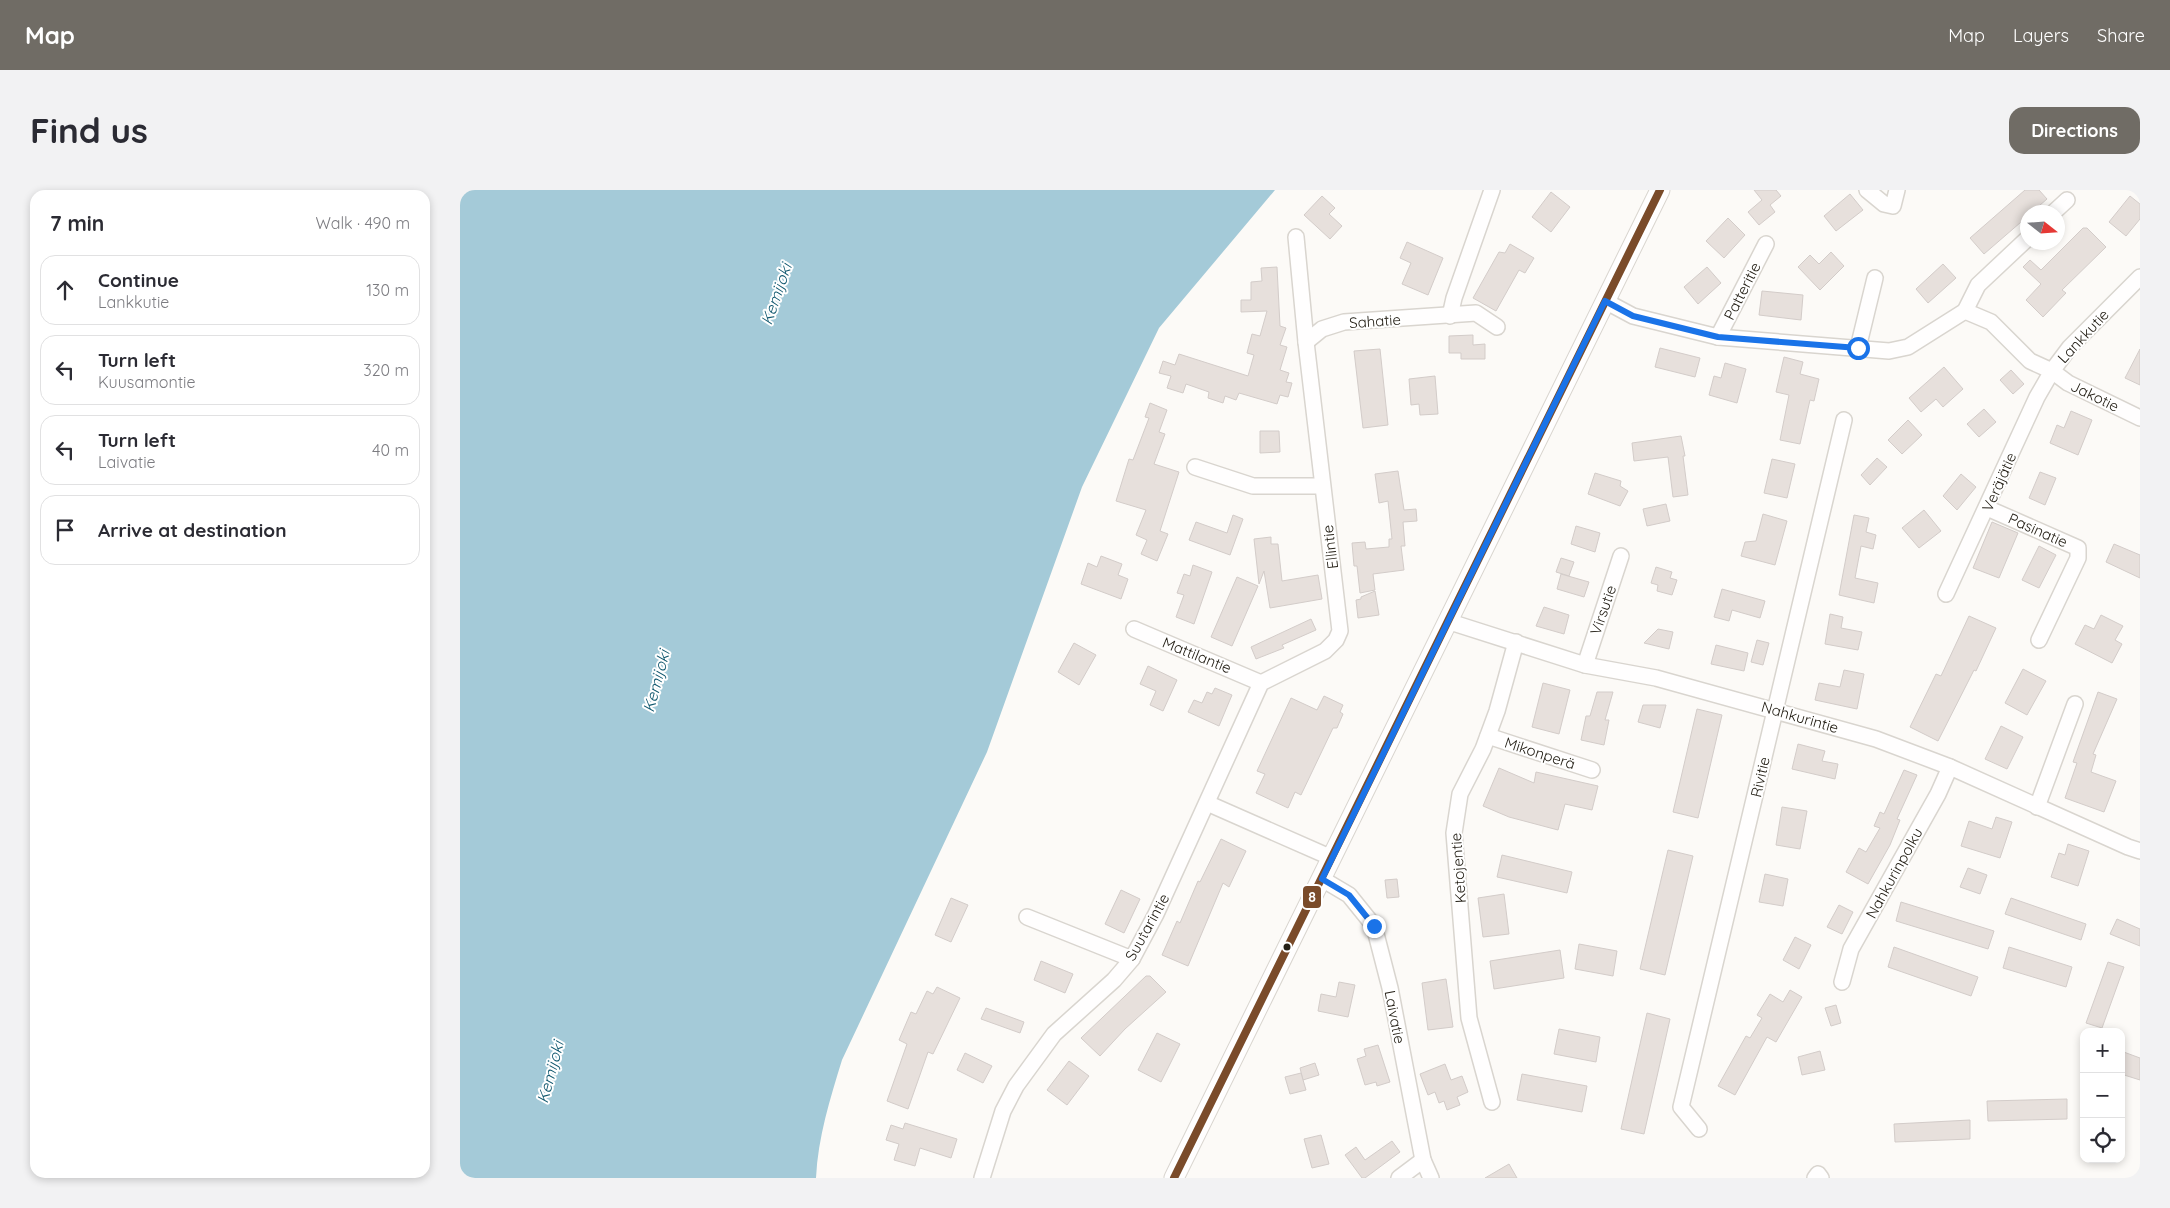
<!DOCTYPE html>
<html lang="en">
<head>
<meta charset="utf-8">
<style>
	body { margin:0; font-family:Quicksand,sans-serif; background:#f2f2f3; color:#2b2b33 }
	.controls { position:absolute; right:15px; bottom:15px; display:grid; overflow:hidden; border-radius:10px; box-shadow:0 2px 8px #0003 }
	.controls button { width:45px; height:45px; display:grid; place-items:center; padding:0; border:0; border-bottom:1px solid #e1e1e2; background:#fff; color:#2b2b33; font:25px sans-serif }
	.compass { position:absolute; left:1560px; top:15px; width:45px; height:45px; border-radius:50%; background:#fff; box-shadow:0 2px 8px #0003; rotate:107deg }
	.stop { position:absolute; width:15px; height:15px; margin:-11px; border:4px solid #1a73e8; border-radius:50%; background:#fff }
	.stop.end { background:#1a73e8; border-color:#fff; box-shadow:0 1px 5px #0008 }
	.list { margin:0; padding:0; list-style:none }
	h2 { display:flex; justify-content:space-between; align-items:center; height:65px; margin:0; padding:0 20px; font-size:21px }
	h2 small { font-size:16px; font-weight:400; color:#7c7c81 }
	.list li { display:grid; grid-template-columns:32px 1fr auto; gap:15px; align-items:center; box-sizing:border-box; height:70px; margin:0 10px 10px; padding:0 10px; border:1px solid #e1e1e2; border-radius:15px }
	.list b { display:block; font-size:19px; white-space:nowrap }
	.list p { margin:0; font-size:16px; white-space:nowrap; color:#7c7c81 }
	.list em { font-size:16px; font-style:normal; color:#7c7c81 }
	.icon { flex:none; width:28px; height:28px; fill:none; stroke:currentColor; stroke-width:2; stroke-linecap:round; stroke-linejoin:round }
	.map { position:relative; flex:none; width:1680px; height:988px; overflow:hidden; border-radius:15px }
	header { display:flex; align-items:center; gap:30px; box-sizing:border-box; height:70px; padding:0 25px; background:#706c65; color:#fff }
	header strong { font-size:24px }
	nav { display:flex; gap:28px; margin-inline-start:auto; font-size:18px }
	.intro { display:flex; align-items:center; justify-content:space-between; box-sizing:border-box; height:120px; padding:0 30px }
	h1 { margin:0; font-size:35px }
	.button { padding:12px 22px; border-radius:15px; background:#706c65; color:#fff; font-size:18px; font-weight:700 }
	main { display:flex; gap:30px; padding:0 30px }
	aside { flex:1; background:#fff; border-radius:15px; box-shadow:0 2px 8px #0003 }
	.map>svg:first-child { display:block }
	.water { fill:#a4cad8 }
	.building { fill:#e7e0dc; stroke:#d3ccc9 }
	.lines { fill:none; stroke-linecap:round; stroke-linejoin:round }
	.minor-casing { stroke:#d9d5cf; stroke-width:18 }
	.major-casing { stroke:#d9d5cf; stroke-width:21 }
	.minor { stroke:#fffefe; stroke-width:15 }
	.major { stroke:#fffefe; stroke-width:19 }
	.bus-1-casing { stroke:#fff; stroke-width:11 }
	.bus-1 { stroke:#7a4b2a; stroke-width:8 }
	.route { stroke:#1a73e8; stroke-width:6 }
	.bus-dot { fill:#252017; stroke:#fff; stroke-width:2 }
	.labels { text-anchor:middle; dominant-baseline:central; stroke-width:4; stroke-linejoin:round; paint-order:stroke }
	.street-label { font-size:15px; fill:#252017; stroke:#fff }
	.water-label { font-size:16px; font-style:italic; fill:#0f576e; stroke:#fff }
	.line-badge { stroke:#fff; stroke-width:2 }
	.badge-label { font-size:14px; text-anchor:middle; font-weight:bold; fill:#fff }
</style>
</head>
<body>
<header>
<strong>Map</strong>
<nav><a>Map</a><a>Layers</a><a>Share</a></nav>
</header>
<div class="intro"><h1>Find us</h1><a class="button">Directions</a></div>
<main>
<aside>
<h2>7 min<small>Walk · 490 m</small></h2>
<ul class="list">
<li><svg class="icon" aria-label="ahead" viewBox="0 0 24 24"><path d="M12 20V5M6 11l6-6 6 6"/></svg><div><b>Continue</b><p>Lankkutie</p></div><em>130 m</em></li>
<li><svg class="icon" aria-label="left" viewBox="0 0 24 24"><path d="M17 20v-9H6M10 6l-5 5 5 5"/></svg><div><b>Turn left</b><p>Kuusamontie</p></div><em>320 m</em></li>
<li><svg class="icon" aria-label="left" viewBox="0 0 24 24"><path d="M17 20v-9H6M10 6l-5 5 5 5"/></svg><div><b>Turn left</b><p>Laivatie</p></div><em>40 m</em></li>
<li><svg class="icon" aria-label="arrive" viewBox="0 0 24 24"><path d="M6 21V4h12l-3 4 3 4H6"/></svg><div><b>Arrive at destination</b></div></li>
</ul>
</aside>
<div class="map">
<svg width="1680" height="988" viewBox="0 0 1680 988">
	<rect width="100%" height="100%" fill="#fcfaf7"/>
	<path class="water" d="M0,0H815L699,138L622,297L527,562L382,870C370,909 358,947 356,988H0Z"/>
	<g class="building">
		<polygon points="1294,0 1316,0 1321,6 1310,15 1315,22 1299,35 1288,22 1302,10"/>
		<polygon points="1565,0 1579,0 1587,9 1572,22 1568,22 1568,26 1524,64 1510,48"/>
		<polygon points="1091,2 1110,17 1091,42 1072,27"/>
		<polygon points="1390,4 1403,20 1376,41 1364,26"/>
		<polygon points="862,6 875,18 869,24 882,36 870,49 844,25"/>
		<polygon points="1670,6 1680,14 1680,29 1666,46 1649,32"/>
		<polygon points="1268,28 1285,45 1264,68 1246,51"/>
		<polygon points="1623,38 1627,38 1646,57 1602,100 1606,103 1583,127 1566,110 1581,94 1563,77 1570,70 1581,80"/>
		<polygon points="947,52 983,68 968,105 942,94 951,73 940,68"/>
		<polygon points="1050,54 1074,68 1065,83 1059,80 1036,121 1013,108 1039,62 1045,63"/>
		<polygon points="1371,62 1384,76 1360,100 1338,77 1350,65 1359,74"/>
		<polygon points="1483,74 1496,88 1468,113 1456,99"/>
		<polygon points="817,77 820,136 826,138 820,155 827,157 820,180 829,183 826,192 832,193 828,207 820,205 817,214 779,203 776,210 765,206 763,213 748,208 749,202 726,194 723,203 707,198 711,186 699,183 703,171 715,175 719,164 788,186 794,165 787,163 792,144 800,146 807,121 781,122 781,110 791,110 791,92 802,91 801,78"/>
		<polygon points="1247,77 1261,93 1238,114 1224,97"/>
		<polygon points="1302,101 1343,105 1341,130 1299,125"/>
		<polygon points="1013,145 1013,155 1025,154 1025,169 1001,169 1001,163 989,163 989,146"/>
		<polygon points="1200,158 1240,168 1235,187 1195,177"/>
		<polygon points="920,159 928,235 903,238 894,161"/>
		<polygon points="1680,159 1680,195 1665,188"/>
		<polygon points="1324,167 1343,172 1340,184 1359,189 1354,211 1350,210 1340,254 1320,250 1329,205 1316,202"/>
		<polygon points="1265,173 1286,179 1277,213 1249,205 1254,186 1261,188"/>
		<polygon points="1484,177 1503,199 1483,217 1476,209 1461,222 1449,208"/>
		<polygon points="1551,180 1564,194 1553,204 1540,190"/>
		<polygon points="975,186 978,224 960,225 959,214 951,215 949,189"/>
		<polygon points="690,213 707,220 699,242 705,244 694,274 719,282 700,341 708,344 697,371 681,364 687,350 676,345 686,320 656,311 669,269 673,270 689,228 685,227"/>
		<polygon points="1524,219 1536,232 1519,247 1507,234"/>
		<polygon points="1611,221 1632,230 1618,265 1590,253 1597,235 1604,238"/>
		<polygon points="1448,230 1462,245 1442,264 1428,250"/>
		<polygon points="800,241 819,241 820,262 800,263"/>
		<polygon points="1221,246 1225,266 1223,266 1228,305 1213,307 1208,267 1174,271 1172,253"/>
		<polygon points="1417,268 1427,277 1410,295 1401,285"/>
		<polygon points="1312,269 1335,274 1327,308 1304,303"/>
		<polygon points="938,281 944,320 956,319 957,331 943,332 945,356 941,356 944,380 913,384 915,400 900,403 897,376 894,376 892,353 905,352 906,359 929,357 929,349 932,349 928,311 919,313 915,284"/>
		<polygon points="1580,282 1596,288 1585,315 1569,308"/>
		<polygon points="1135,283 1161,291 1160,296 1168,301 1160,316 1128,304"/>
		<polygon points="1501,284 1516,297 1497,320 1483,306"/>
		<polygon points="1206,314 1210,331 1187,336 1183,319"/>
		<polygon points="1464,320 1481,341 1459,358 1442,338"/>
		<polygon points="1303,324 1327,331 1315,375 1281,366 1285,352 1296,351"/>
		<polygon points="773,325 783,329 770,365 729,350 736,332 767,343"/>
		<polygon points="1394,325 1409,328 1406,342 1416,345 1413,359 1401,356 1395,388 1418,393 1414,413 1379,405"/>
		<polygon points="1532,332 1558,343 1539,388 1513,378"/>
		<polygon points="1116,336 1140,343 1135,362 1111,354"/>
		<polygon points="811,347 811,354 818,354 822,391 858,385 862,409 810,418 804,381 799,394 794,349"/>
		<polygon points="1654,354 1680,365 1680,388 1646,372"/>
		<polygon points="1579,356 1596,365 1579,398 1562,390"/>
		<polygon points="641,366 662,374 658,385 668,389 661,409 621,394 628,373 637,377"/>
		<polygon points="1101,368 1114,372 1109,386 1096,382"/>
		<polygon points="733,375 752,382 734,434 716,427 724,405 717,403 724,384 730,386"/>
		<polygon points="1196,377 1212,382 1210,388 1217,390 1212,405 1197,401 1198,395 1191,393"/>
		<polygon points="1101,384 1129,392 1124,407 1097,399"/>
		<polygon points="777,387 798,396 772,456 751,447"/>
		<polygon points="1262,399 1305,411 1300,428 1272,420 1269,431 1254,427"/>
		<polygon points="915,401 919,425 898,428 896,410 901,409 901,407"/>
		<polygon points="1084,417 1109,425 1104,444 1076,436"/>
		<polygon points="1370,424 1383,427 1381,438 1402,442 1398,460 1365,454"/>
		<polygon points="1641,425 1663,436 1655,450 1662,454 1652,473 1615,454 1625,435 1634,439"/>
		<polygon points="1509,426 1536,438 1516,481 1514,480 1478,551 1450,537 1476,484 1481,486"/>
		<polygon points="851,429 856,440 822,455 824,458 796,469 791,457"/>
		<polygon points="1198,439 1213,442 1209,459 1184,453"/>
		<polygon points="1297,450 1309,453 1303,475 1291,472"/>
		<polygon points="614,453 636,465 619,495 598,482"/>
		<polygon points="1256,455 1288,463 1284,481 1251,474"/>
		<polygon points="688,476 717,490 703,521 690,515 696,501 680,494"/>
		<polygon points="1563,479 1586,491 1567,525 1545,513"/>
		<polygon points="1384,480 1404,484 1397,519 1355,510 1359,493 1380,497"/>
		<polygon points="1083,493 1110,500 1099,544 1072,537"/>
		<polygon points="755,498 772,505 759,536 728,522 734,510 742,513 747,502 752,504"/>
		<polygon points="1137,502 1153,502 1145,530 1149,530 1144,555 1121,550 1126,526 1130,526"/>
		<polygon points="1638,502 1657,509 1633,564 1636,565 1631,582 1656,591 1644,622 1605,608 1617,573 1613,572"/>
		<polygon points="864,506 883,515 880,522 883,524 877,538 873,538 841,605 835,602 828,618 796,603 805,584 797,581 831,508 857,520"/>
		<polygon points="1183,515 1206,515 1200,538 1178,532"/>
		<polygon points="1237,519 1262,525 1238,628 1213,622"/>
		<polygon points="1541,536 1563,547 1547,579 1525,569"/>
		<polygon points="1338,554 1365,561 1362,571 1378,574 1375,589 1332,579"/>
		<polygon points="1039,578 1074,593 1076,582 1138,596 1132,620 1105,614 1098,640 1049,627 1023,616"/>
		<polygon points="1444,580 1457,585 1437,629 1440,630 1430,655 1408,694 1386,682 1399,658 1406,662 1420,638 1414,636 1420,622 1424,624"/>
		<polygon points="1322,617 1347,621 1340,659 1316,655"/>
		<polygon points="1536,627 1552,632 1540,668 1501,656 1509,631 1532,639"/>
		<polygon points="761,649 786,661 769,697 763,693 728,776 702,765 717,731 720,733 738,691 740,692"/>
		<polygon points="1608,654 1629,661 1618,696 1591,687 1599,663 1605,665"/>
		<polygon points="1208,660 1233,666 1205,785 1180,779"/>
		<polygon points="1042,665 1112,682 1107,703 1037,687"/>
		<polygon points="1508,678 1527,685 1520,704 1500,697"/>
		<polygon points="1305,684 1328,689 1323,716 1299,712"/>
		<polygon points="937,689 939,707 927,708 925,690"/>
		<polygon points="661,700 680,709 664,743 645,734"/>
		<polygon points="1044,704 1049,744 1023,747 1018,708"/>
		<polygon points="491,708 508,715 491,752 475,745"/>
		<polygon points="1551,708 1626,734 1621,750 1545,724"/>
		<polygon points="1441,712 1534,741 1528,759 1436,731"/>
		<polygon points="1379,715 1393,722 1382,744 1367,737"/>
		<polygon points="1657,729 1680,739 1680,756 1650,744"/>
		<polygon points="1335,747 1351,755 1339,779 1323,770"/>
		<polygon points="1119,754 1157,761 1153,786 1115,779"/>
		<polygon points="1434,757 1518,787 1511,806 1428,777"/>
		<polygon points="1549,757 1612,777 1606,797 1543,778"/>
		<polygon points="1100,760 1104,788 1034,799 1030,771"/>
		<polygon points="581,771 613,784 605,803 574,790"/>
		<polygon points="1648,772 1664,777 1642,838 1626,833"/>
		<polygon points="686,786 690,786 706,802 665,839 640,866 621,848"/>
		<polygon points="986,789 993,837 968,840 962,793"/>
		<polygon points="879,792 895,795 888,827 858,821 861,804 876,807"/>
		<polygon points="477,797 500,808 473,864 468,862 448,919 427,911 447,854 439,850 451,822 456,824 467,801 473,804"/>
		<polygon points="1330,800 1342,807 1316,852 1307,847 1275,905 1258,896 1286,846 1290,848 1302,828 1297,825 1310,804 1323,812"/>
		<polygon points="1376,815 1381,833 1371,836 1365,818"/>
		<polygon points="526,818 564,832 560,843 521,829"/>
		<polygon points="1187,823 1210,829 1184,944 1161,939"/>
		<polygon points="1099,839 1140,847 1136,872 1094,864"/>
		<polygon points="697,843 720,854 701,892 678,880"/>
		<polygon points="918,855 930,892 917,896 916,892 905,895 897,869 906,866 904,859"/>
		<polygon points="1360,861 1365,880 1342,885 1338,867"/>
		<polygon points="1661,861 1680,868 1680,890 1661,884"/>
		<polygon points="505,863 532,876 523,893 497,880"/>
		<polygon points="609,871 629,886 607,915 587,900"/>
		<polygon points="855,873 859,885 843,890 840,878"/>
		<polygon points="985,874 991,890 1002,886 1008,902 997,907 1000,915 987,920 984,911 979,913 975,902 968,905 960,884"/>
		<polygon points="841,883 846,900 830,904 825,887"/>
		<polygon points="1062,884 1127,896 1122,922 1057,910"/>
		<polygon points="1607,909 1607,929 1528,931 1527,911"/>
		<polygon points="1510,930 1510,949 1435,952 1434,934"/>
		<polygon points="445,933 497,949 491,968 460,958 455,976 434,970 439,954 426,950 431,935 443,939"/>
		<polygon points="861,945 869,974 852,978 844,949"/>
		<polygon points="932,951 940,962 905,988 902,988 885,965 896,957 905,970"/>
		<polygon points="1049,974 1057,988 1025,988"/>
	</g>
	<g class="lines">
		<defs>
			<g id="minor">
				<polyline points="1407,0 1424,14 1433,16 1437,0"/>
				<polyline points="1594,22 1607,10"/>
				<polyline points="1145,111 1173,126 1258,147 1429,161 1448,157 1505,121 1518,95 1568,48"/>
				<polyline points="1505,121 1531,132 1570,171 1592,181 1608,193 1680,228"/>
				<polyline points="990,126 994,108 1032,0"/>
				<polyline points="1258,147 1306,54"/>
				<polyline points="846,152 862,139 884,132 1016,123 1037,137"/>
				<polyline points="1398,158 1415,88"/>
				<polyline points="735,277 793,296 862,296"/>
				<polyline points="1527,318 1618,358 1618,368 1579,450"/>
				<polyline points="1486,404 1577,207 1592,181 1610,157 1680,87"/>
				<polyline points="987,431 1125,475 1196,488 1416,549 1490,577 1668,657 1680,661"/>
				<polyline points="674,439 801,493"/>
				<polyline points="1125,475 1161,366"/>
				<polyline points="1028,546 1132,580"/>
				<polyline points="747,613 872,668"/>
				<polyline points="1577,617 1615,514"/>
				<polyline points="862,689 889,705 914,736 930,798 963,970 971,988"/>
				<polyline points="567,727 672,769"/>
				<polyline points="1382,792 1391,759 1478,604 1490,577"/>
				<polyline points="1032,912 1009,828 994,643 1000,604 1023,559 1037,521 1056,452"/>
				<polyline points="1239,939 1221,917 1384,230"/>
				<polyline points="522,988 543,921 556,896 594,844 654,790 672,769 696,724 801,493 865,461 876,450 880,441 846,152 836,47"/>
				<polyline points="939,988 963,970"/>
				<polyline points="1355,988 1358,984 1361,988"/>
			</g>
			<polyline id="major" points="714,988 1200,0"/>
		</defs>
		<use href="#minor" class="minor-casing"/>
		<use href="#major" class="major-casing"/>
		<use href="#minor" class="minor"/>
		<use href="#major" class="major"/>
		<defs>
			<polyline id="bus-1" points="714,988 1200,0"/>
		</defs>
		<use href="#bus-1" class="bus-1-casing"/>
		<use href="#bus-1" class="bus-1"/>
	</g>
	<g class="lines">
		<polyline class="route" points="914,736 889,705 862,689 1145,111 1173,126 1258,147 1398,158"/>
	</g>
	<circle class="bus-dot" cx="827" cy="757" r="4.5"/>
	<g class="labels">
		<g class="street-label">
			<text transform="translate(1282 101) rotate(-63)">Patteritie</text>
			<text transform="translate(915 131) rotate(-4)">Sahatie</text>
			<text transform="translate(1623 146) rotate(-47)">Lankkutie</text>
			<text transform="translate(1635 206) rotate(26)">Jakotie</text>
			<text transform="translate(1539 292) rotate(-66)">Veräjätie</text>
			<text transform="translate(1578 340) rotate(24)">Pasinatie</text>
			<text transform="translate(870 357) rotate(-97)">Ellintie</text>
			<text transform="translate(1143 420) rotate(-71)">Virsutie</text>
			<text transform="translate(737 465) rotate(22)">Mattilantie</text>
			<text transform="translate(1340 527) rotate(16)">Nahkurintie</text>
			<text transform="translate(1080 563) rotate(18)">Mikonperä</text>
			<text transform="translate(1300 587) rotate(-77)">Rivitie</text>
			<text transform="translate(998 678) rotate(-94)">Ketojentie</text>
			<text transform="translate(1434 683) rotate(-61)">Nahkurinpolku</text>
			<text transform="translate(687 737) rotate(-61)">Suutarintie</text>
			<text transform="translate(935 827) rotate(79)">Laivatie</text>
		</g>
		<g class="water-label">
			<text transform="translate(316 104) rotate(-71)">Kemijoki</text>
			<text transform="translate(196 491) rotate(-75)">Kemijoki</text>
			<text transform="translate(90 882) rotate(-75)">Kemijoki</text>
		</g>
	</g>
	<rect class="line-badge" x="842" y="695" width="20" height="24" rx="5" fill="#7a4b2a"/>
	<g class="badge-label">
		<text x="852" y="712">8</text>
	</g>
</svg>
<div class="controls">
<button>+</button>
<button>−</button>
<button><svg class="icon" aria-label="locate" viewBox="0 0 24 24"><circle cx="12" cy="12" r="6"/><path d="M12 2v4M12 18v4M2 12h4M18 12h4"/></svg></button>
</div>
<svg class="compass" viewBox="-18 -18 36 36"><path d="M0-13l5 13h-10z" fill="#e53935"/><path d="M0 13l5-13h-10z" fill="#7c7c81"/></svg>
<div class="stop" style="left:1398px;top:158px"></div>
<div class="stop end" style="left:914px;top:736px"></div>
</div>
</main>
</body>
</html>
